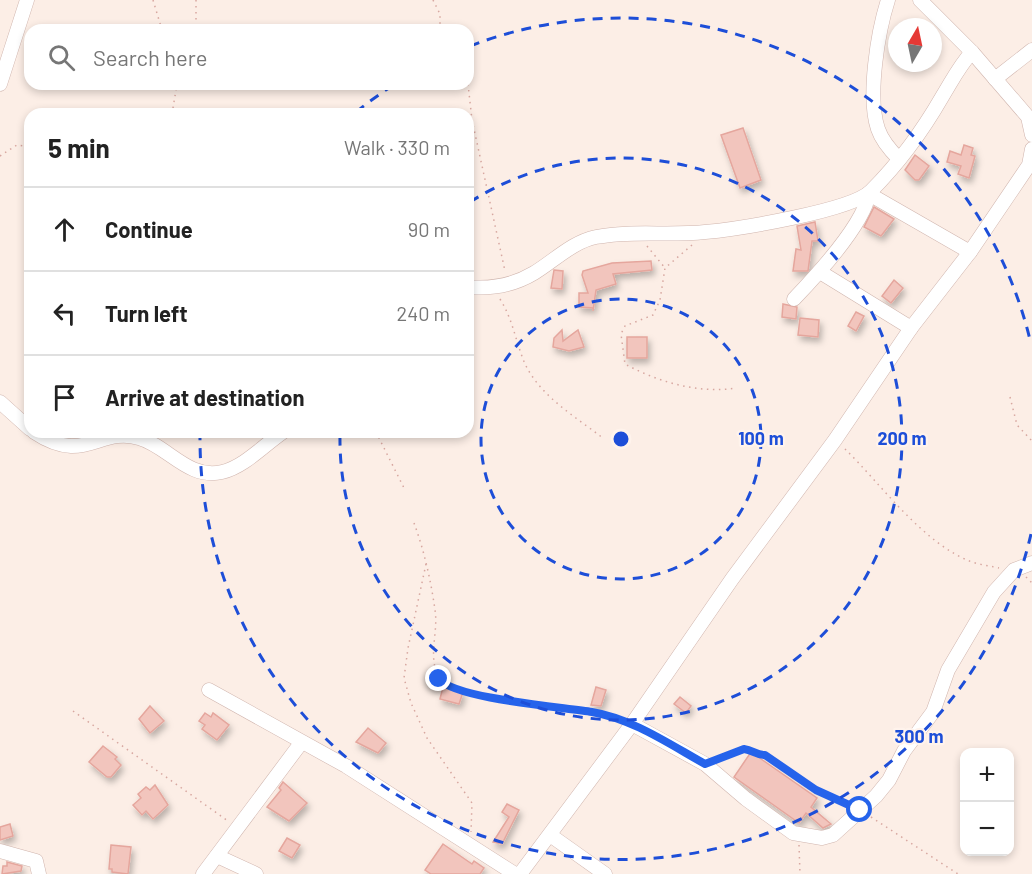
<!DOCTYPE html>
<html lang="en">
<head>
<meta charset="utf-8">
<style>
	body { margin:0; font-family:Barlow,sans-serif; background:#f2f2f2; color:#222 }
	.controls { position:absolute; right:18px; bottom:18px; display:grid; overflow:hidden; border-radius:12px; box-shadow:0 3px 9px #0003 }
	.controls button { width:54px; height:54px; display:grid; place-items:center; padding:0; border:0; border-bottom:2px solid #e0e0e0; background:#fff; color:#222; font:30px sans-serif }
	.compass { position:absolute; left:888px; top:18px; width:54px; height:54px; border-radius:50%; background:#fff; box-shadow:0 3px 9px #0003; rotate:9deg }
	.stop { position:absolute; width:18px; height:18px; margin:-14px; border:4px solid #2563eb; border-radius:50%; background:#fff }
	.stop.end { background:#2563eb; border-color:#fff; box-shadow:0 2px 6px #0008 }
	.list { margin:0; padding:0; list-style:none }
	h2 { display:flex; justify-content:space-between; align-items:center; height:78px; margin:0; padding:0 24px; font-size:26px }
	h2 small { font-size:20px; font-weight:400; color:#767676 }
	.list li { display:grid; grid-template-columns:39px 1fr auto; gap:18px; align-items:center; box-sizing:border-box; height:84px; padding:0 24px; border-top:2px solid #e0e0e0 }
	.list b { display:block; font-size:22px; white-space:nowrap }
	.list em { font-size:20px; font-style:normal; color:#767676 }
	.icon { flex:none; width:33px; height:33px; fill:none; stroke:currentColor; stroke-width:2; stroke-linecap:round; stroke-linejoin:round }
	.map { position:relative; flex:none; width:1032px; height:874px; overflow:hidden }
	.search { position:absolute; background:#fff; box-shadow:0 3px 9px #0003; left:24px; top:24px; width:450px; height:66px; display:flex; align-items:center; gap:15px; box-sizing:border-box; padding:0 21px; border-radius:18px; color:#767676; font-size:22px }
	.panel { position:absolute; background:#fff; box-shadow:0 3px 9px #0003; left:24px; top:108px; width:450px; height:330px; border-radius:18px }
	.map>svg:first-child { display:block }
	.building { fill:#f2c5bd; stroke:#e5a69d; stroke-width:1.5; filter:url(#shadow) }
	.lines { fill:none; stroke-linecap:round; stroke-linejoin:round }
	.minor-casing { stroke:#d0b5ae; stroke-width:15 }
	.path { stroke:#d7a7a0; stroke-width:1.5; stroke-dasharray:1.5 4.5; stroke-linecap:butt }
	.minor { stroke:#fff; stroke-width:14 }
	.route { stroke:#2563eb; stroke-width:8 }
	.ring { fill:none; stroke:#1d4ed8; stroke-width:3; stroke-dasharray:10 8 }
	.centre { fill:#1d4ed8; stroke:#fff3ec; stroke-width:3 }
	.ring-label { font-size:18px; text-anchor:middle; font-weight:bold; fill:#1d4ed8; stroke:#fff3ec; stroke-width:4.5; stroke-linejoin:round; paint-order:stroke }
</style>
</head>
<body>
<div class="map">
<svg width="1032" height="874" viewBox="0 0 1032 874">
	<defs>
		<filter id="shadow"><feDropShadow dx="2.5" dy="4.5" stdDeviation="3" flood-color="#0004"/></filter>
	</defs>
	<rect width="100%" height="100%" fill="#fceee6"/>
	<g class="building">
		<polygon points="743,128 761,180 740,188 721,135"/>
		<polygon points="964,145 973,148 971,155 975,156 969,178 958,174 961,166 947,162 950,151 961,155"/>
		<polygon points="915,155 929,166 919,180 915,180 905,170"/>
		<polygon points="874,207 894,219 881,236 864,227"/>
		<polygon points="815,222 818,241 812,241 808,271 793,271 796,249 801,250 797,226"/>
		<polygon points="651,261 652,270 613,274 616,284 596,290 593,311 593,308 579,307 579,293 588,293 582,275 583,271 612,263"/>
		<polygon points="554,270 563,271 562,289 551,288"/>
		<polygon points="894,280 903,288 891,303 882,296"/>
		<polygon points="783,304 797,307 796,319 782,317"/>
		<polygon points="856,312 864,316 856,331 848,326"/>
		<polygon points="800,318 819,320 818,337 798,335"/>
		<polygon points="562,330 563,341 578,330 584,347 569,351 553,347 554,338"/>
		<rect x="627" y="337" width="20" height="21"/>
		<polygon points="443,687 463,692 459,704 440,699"/>
		<polygon points="596,687 606,690 601,706 591,705"/>
		<polygon points="680,697 691,706 686,713 674,704"/>
		<polygon points="150,706 164,721 150,733 139,719"/>
		<polygon points="205,713 211,717 213,713 229,725 217,740 202,729 205,725 199,721"/>
		<polygon points="368,728 386,743 378,753 356,742"/>
		<polygon points="103,746 117,757 115,759 121,765 111,777 107,777 89,762"/>
		<polygon points="751,752 817,798 811,807 831,824 823,828 806,813 799,823 734,777"/>
		<polygon points="283,782 307,803 289,821 267,807 281,790 279,788"/>
		<polygon points="155,785 168,805 153,819 146,811 142,815 133,805 141,798 138,794 146,787 150,790"/>
		<polygon points="507,804 519,810 502,844 493,842 509,817 502,812"/>
		<polygon points="10,824 13,836 0,840 0,827"/>
		<polygon points="287,838 300,845 292,858 279,851"/>
		<polygon points="443,844 472,864 474,861 484,868 480,874 431,874 425,870"/>
		<polygon points="111,845 131,847 128,874 112,872 112,869 109,869"/>
		<polygon points="7,862 22,866 21,871 2,874 3,866 7,866"/>
	</g>
	<g class="lines">
		<defs>
			<g id="minor">
				<path d="M888,0C878,31 867,97 878,129C882,141 890,150 899,159"/>
				<polyline points="920,0 972,52 1028,117 1032,135"/>
				<polyline points="995,79 1032,50"/>
				<polyline points="0,84 27,0"/>
				<polyline points="820,272 911,328"/>
				<path d="M468,287C490,289 514,285 534,273C554,261 572,242 596,237C633,230 668,236 705,232C737,229 851,211 871,191C898,164 923,130 942,97C952,81 959,66 972,52"/>
				<path d="M794,299C817,275 863,225 869,194L970,252"/>
				<polyline points="0,402 30,429"/>
				<path d="M34,432C85,466 99,426 139,438C168,446 188,480 222,472C244,467 264,445 283,432"/>
				<polyline points="209,690 346,766 515,874"/>
				<polyline points="632,724 705,764 746,799 793,833 822,838 833,835 876,796 889,780 904,751 933,712 948,670 994,592 1014,570 1032,563"/>
				<polyline points="550,835 605,874"/>
				<polyline points="0,851 36,861 39,874"/>
				<polyline points="217,856 256,874"/>
				<polyline points="203,874 301,743"/>
				<polyline points="520,874 632,724 732,579 835,440 911,328 970,252 1029,165 1032,149"/>
			</g>
		</defs>
		<use href="#minor" class="minor-casing"/>
		<g class="path">
			<polyline points="153,0 162,30"/>
			<polyline points="196,0 196,30"/>
			<polyline points="433,0 440,14 440,30"/>
			<polyline points="468,84 472,120 505,271"/>
			<polyline points="172,114 177,84"/>
			<polyline points="0,156 17,145 30,147"/>
			<path d="M692,245L665,268L660,300L653,315L625,326L621,334L625,364C658,382 699,394 736,388"/>
			<polyline points="647,246 665,268"/>
			<path d="M500,299C512,318 515,338 523,359C537,395 575,416 604,439"/>
			<polyline points="1010,397 1017,425 1032,441"/>
			<polyline points="376,432 405,490"/>
			<path d="M845,449C881,484 923,544 972,562C981,565 990,566 999,568"/>
			<path d="M414,523C424,550 431,581 435,610C439,634 425,662 443,683L455,688L510,700L593,712L619,719"/>
			<polyline points="426,564 408,648 404,678 411,703 427,738 472,803 471,832"/>
			<polyline points="1026,577 1032,583"/>
			<polyline points="73,711 228,821"/>
			<path d="M719,759C727,757 740,749 747,749C753,749 758,755 765,755L816,790L848,805"/>
			<polyline points="871,817 958,874"/>
			<polyline points="799,845 800,874"/>
		</g>
		<use href="#minor" class="minor"/>
	</g>
	<g class="lines">
		<path class="route" d="M439,679C456,699 562,707 592,712C633,719 669,744 705,764L744,749C753,750 756,755 765,755L816,790L860,810"/>
	</g>
	<g class="ring">
		<circle cx="621" cy="439" r="140"/>
		<path d="M470 202A281 281 0 1 1 340 434"/>
		<path d="M1031 534A421 421 0 0 1 200 435M356 112A421 421 0 0 1 392 86M470 46A421 421 0 0 1 1031 344"/>
	</g>
	<circle cx="621" cy="439" r="9" class="centre"/>
	<g class="ring-label">
		<text x="761" y="445">100 m</text>
		<text x="902" y="445">200 m</text>
		<text x="919" y="743">300 m</text>
	</g>
</svg>
<div class="controls">
<button>+</button>
<button>−</button>
</div>
<svg class="compass" viewBox="-18 -18 36 36"><path d="M0-13l5 13h-10z" fill="#e53935"/><path d="M0 13l5-13h-10z" fill="#767676"/></svg>
<div class="stop" style="left:860px;top:810px"></div>
<div class="stop end" style="left:439px;top:679px"></div>
<div class="search"><svg class="icon" aria-label="search" viewBox="0 0 24 24"><circle cx="10" cy="10" r="6"/><path d="M15 15l6 6"/></svg>Search here</div>
<section class="panel">
<h2>5 min<small>Walk · 330 m</small></h2>
<ul class="list">
<li><svg class="icon" aria-label="ahead" viewBox="0 0 24 24"><path d="M12 20V5M6 11l6-6 6 6"/></svg><div><b>Continue</b></div><em>90 m</em></li>
<li><svg class="icon" aria-label="left" viewBox="0 0 24 24"><path d="M17 20v-9H6M10 6l-5 5 5 5"/></svg><div><b>Turn left</b></div><em>240 m</em></li>
<li><svg class="icon" aria-label="arrive" viewBox="0 0 24 24"><path d="M6 21V4h12l-3 4 3 4H6"/></svg><div><b>Arrive at destination</b></div></li>
</ul>
</section>
</div>
</body>
</html>
